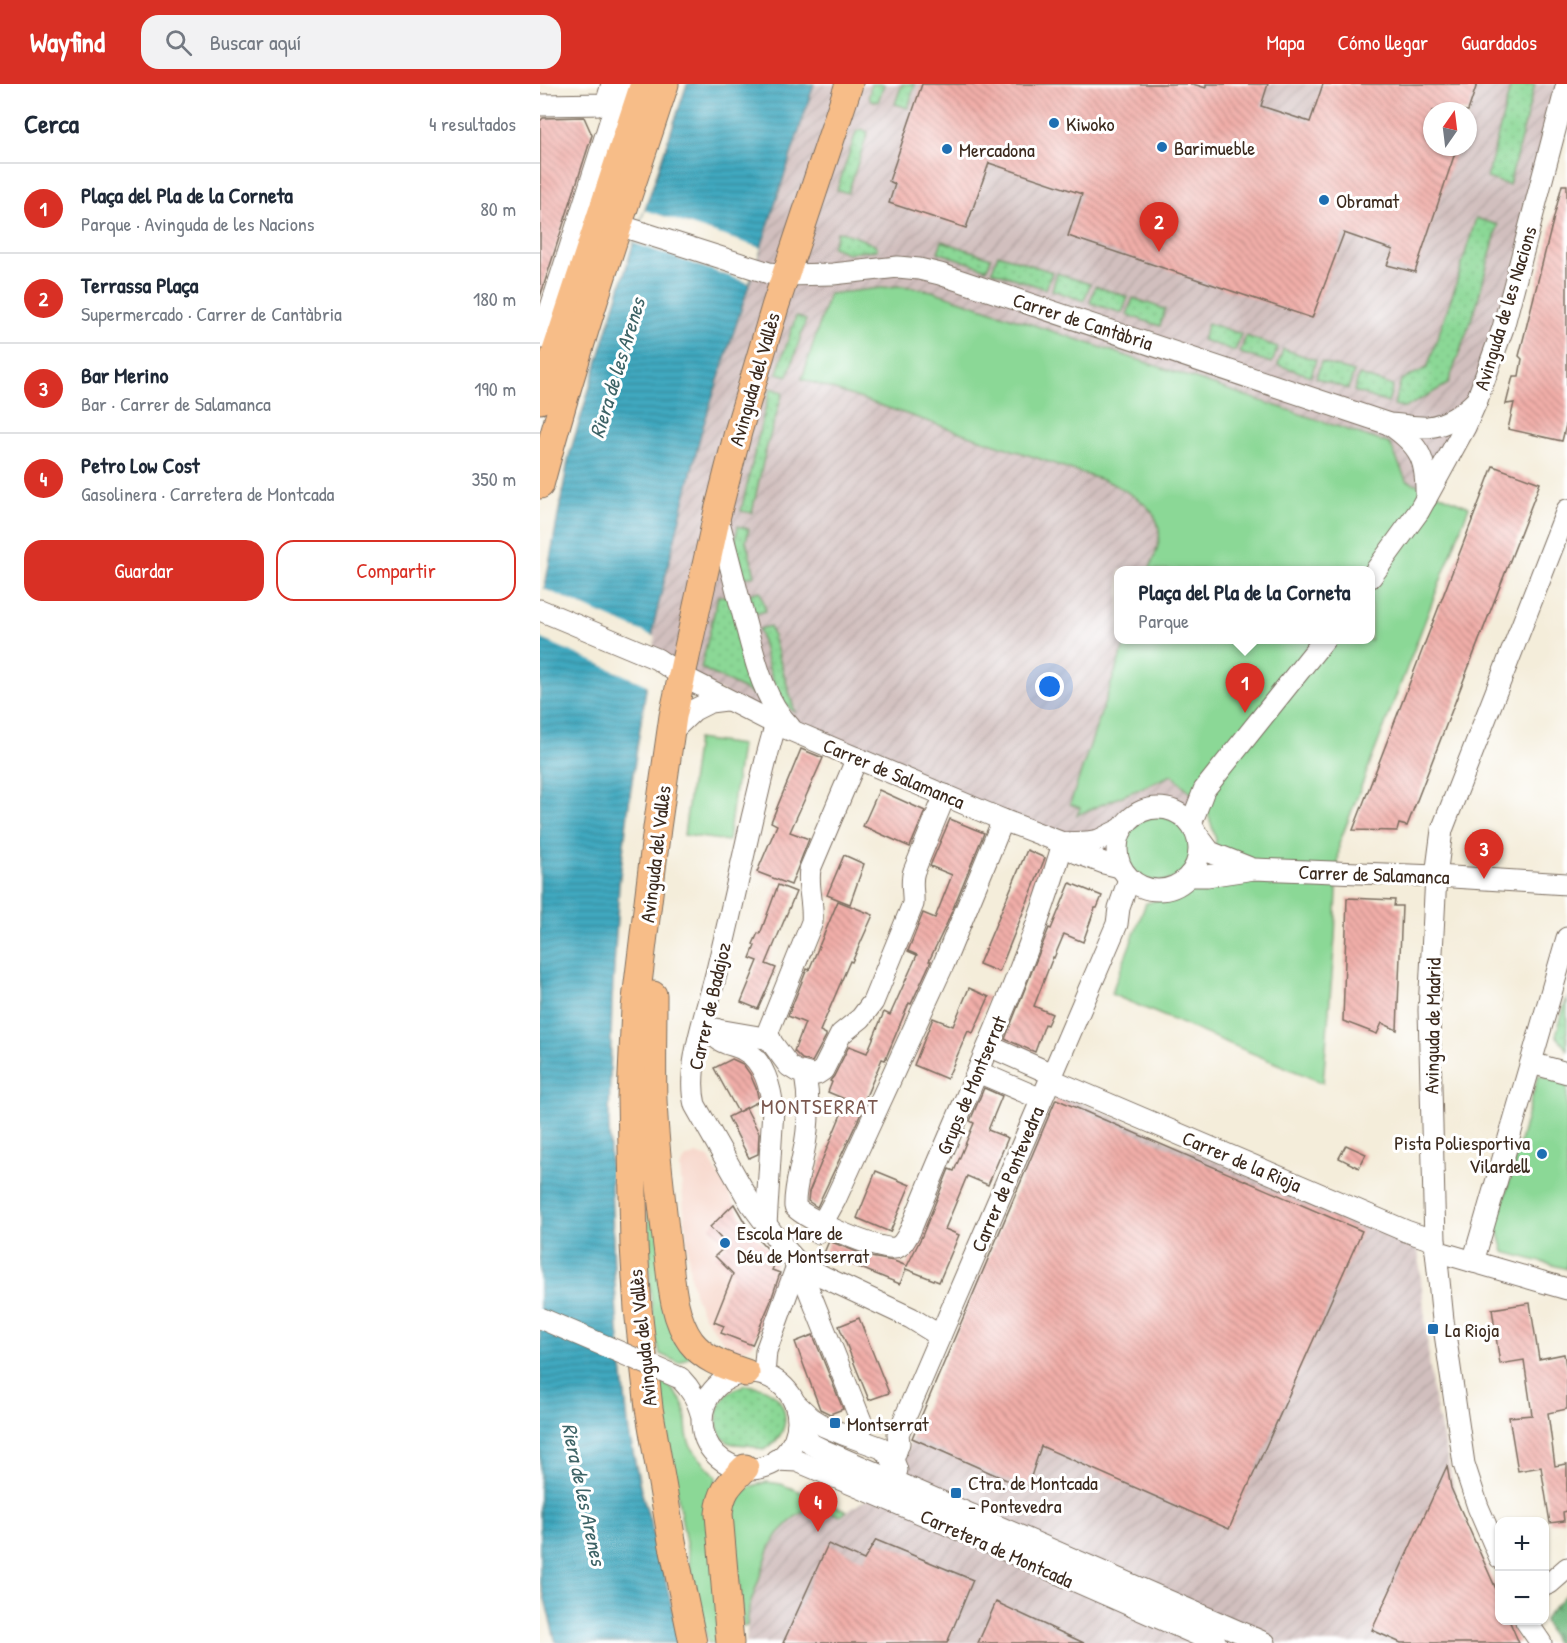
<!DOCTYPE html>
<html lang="es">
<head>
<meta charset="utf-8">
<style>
	body { margin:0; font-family:"Patrick Hand",sans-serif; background:#f2f2f3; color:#1f2937 }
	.controls { position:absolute; right:18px; bottom:18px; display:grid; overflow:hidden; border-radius:12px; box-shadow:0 2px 4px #0004 }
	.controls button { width:54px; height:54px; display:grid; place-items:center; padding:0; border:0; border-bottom:2px solid #e0e1e3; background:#fff; color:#1f2937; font:30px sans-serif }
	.compass { position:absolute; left:883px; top:18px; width:54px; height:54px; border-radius:50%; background:#fff; box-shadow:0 2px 4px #0004; rotate:14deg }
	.you { position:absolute; left:510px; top:603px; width:21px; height:21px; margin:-15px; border:4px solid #fff; border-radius:50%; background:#1a73e8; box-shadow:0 0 0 9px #1a73e833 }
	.badge { display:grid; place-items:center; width:39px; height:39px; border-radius:50%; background:#d93025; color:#fff; font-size:20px; font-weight:700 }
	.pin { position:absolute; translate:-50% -50px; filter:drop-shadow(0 2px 3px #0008) }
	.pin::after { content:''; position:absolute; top:32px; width:21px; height:18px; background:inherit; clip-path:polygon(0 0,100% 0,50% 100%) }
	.popup { position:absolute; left:574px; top:482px; width:261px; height:78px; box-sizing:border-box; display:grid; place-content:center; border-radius:12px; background:#fff; filter:drop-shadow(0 2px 4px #0005); font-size:20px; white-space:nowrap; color:#747a83 }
	.popup b { font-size:22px; color:#1f2937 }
	.popup::after { content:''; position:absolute; left:50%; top:100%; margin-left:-12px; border:12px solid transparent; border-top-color:#fff }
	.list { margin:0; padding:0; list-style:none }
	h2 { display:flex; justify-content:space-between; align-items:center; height:78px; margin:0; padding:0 24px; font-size:26px }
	h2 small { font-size:20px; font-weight:400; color:#747a83 }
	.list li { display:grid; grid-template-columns:39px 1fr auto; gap:18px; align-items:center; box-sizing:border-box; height:90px; padding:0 24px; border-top:2px solid #e0e1e3 }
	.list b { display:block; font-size:22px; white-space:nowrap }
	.list p { margin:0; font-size:20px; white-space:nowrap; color:#747a83 }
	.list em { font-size:20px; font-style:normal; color:#747a83 }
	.actions { display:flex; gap:12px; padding:18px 24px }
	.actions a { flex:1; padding:14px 0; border:2px solid #d93025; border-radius:18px; text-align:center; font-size:21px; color:#d93025 }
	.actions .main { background:#d93025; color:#fff }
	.icon { flex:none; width:33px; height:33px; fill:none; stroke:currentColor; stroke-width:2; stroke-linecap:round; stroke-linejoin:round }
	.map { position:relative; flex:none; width:1027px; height:1559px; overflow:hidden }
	header { display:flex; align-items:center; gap:36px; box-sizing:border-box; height:84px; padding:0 30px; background:#d93025; color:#fff }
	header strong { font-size:28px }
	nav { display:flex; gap:33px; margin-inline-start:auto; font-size:21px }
	.search { width:420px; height:54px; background:#f2f2f3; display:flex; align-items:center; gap:15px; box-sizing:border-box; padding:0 21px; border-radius:18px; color:#747a83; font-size:22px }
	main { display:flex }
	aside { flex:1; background:#fff }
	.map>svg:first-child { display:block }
	.built { fill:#f6d2c4 }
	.industrial { fill:url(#industrial-furrows); fill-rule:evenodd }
	.grass { fill:url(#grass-dots); stroke:#63815a; stroke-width:1.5 }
	.forest { fill:url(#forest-firs); stroke:#56714e; stroke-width:1.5 }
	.park { fill:#8bd896; stroke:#63815a; stroke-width:1.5 }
	.water { fill:url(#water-rules); stroke:#3d696e; stroke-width:1.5 }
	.pier { fill:#f4edda }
	.building { fill:url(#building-back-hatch) }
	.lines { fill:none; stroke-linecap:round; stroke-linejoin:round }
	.minor-casing { stroke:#7c6e60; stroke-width:23 }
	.major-casing { stroke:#7c6e60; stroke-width:29 }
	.minor { stroke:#fff; stroke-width:21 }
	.major { stroke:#f7bd88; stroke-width:27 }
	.minor-bridge-casing { stroke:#7c6e60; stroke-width:23; stroke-linecap:butt }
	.minor-bridge { stroke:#fff; stroke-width:21 }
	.poi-dot { fill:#1f6fb2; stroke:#fff; stroke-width:2 }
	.labels { text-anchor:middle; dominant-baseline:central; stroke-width:6; stroke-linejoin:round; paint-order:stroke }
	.poi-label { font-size:20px; fill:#3b2a1e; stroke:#fff; text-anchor:start }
	.street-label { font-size:20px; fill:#3b2a1e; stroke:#fff }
	.water-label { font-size:21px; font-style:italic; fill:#3d6366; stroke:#fff }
	.neighbourhood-label { font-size:21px; letter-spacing:1.5px; fill:#7b584f; stroke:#fff }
</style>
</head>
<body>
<header>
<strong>Wayfind</strong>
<div class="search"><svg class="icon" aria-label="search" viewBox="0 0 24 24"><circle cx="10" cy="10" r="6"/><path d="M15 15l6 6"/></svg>Buscar aquí</div>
<nav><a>Mapa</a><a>Cómo llegar</a><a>Guardados</a></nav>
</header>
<main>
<aside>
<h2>Cerca<small>4 resultados</small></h2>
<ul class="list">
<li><span class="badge">1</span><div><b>Plaça del Pla de la Corneta</b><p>Parque · Avinguda de les Nacions</p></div><em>80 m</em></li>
<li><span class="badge">2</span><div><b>Terrassa Plaça</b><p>Supermercado · Carrer de Cantàbria</p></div><em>180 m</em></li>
<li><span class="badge">3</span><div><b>Bar Merino</b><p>Bar · Carrer de Salamanca</p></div><em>190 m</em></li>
<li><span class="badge">4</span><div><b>Petro Low Cost</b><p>Gasolinera · Carretera de Montcada</p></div><em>350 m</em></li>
</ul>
<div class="actions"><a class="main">Guardar</a><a>Compartir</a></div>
</aside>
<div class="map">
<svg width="1027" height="1559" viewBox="0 0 1027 1559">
	<defs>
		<pattern id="industrial-furrows" width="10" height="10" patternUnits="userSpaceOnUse" patternTransform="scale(1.5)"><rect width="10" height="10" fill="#d1bfbe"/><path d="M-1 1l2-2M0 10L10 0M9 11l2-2" fill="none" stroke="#b4a4a3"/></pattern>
		<pattern id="grass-dots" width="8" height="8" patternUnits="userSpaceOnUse" patternTransform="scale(1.5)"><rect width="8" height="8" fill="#8bd896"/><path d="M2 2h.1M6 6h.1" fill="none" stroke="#79ba81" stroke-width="1.8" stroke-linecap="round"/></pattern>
		<pattern id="forest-firs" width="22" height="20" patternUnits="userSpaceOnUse" patternTransform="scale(1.5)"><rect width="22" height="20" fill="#70b87f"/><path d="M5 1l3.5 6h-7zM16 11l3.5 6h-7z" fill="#5d9667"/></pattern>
		<pattern id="water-rules" width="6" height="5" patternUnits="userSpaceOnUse" patternTransform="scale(1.5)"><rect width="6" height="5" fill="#3fa8bf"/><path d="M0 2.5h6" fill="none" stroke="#36899b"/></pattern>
		<pattern id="building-back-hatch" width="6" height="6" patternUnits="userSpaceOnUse" patternTransform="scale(1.5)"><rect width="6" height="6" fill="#f1aea9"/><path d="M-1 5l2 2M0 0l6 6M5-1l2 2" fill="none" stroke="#c48e89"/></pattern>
	</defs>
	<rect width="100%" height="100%" fill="#fff"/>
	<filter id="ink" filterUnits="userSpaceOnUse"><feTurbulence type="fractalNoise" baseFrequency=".0167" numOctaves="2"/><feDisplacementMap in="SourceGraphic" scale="12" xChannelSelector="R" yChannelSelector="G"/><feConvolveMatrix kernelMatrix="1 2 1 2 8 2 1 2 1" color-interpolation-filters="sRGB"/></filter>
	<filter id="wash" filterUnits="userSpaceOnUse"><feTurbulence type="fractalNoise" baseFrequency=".008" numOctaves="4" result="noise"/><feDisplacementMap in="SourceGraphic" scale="24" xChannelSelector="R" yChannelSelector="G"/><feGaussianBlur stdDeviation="1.35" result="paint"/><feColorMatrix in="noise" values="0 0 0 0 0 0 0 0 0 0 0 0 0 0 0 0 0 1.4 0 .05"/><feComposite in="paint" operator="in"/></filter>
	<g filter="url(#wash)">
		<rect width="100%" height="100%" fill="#f4edda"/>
		<polygon class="built" points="156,1070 169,1074 208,1144 238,1174 232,1186 240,1189 238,1196 239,1197 212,1261 198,1269 185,1259 163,1231 155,1212 150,1192 140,1083 146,1074"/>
		<g class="industrial">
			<path d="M211,0H1025L931,342L831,486H579V556H787L647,727L662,759L660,775L562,769L266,651L138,585L54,527ZM892,27H928V63H892Z"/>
			<polygon points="518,1009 878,1164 892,1305 917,1418 959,1511 960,1536 970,1537 979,1559 206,1559 209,1524 230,1463 239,1449 255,1433 268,1425 281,1424 300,1432 338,1408 367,1366"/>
		</g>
		<g class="grass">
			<polygon points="331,0 344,0 338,18 331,16 329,12"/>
			<polygon points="362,0 375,0 368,24 355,20"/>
			<polygon points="971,0 995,0 969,101 947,94"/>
			<polygon points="321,45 328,48 308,109 297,106 316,48"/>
			<polygon points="936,134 958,141 936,223 908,300 865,324 854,321 861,296 887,284 915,203"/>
			<path d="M297,148C310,148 325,157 337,162V166L307,169L292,163Z"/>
			<polygon points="402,157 451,174 447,185 398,168"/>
			<polygon points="458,170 512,188 506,205 452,187"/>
			<polygon points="517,189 550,200 544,217 512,206"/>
			<polygon points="555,202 588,213 582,229 550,219"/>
			<polygon points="593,214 625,225 620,242 587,231"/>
			<polygon points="256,232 266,236 248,292 237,289"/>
			<polygon points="668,239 701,250 695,267 662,256"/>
			<polygon points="706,252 738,263 732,279 700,269"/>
			<polygon points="743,265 776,276 771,292 738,281"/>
			<polygon points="781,278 814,288 808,305 776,294"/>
			<polygon points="819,291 853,302 848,319 814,307"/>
			<polygon points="231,304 243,308 225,369 212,429 201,427 221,341"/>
			<polygon points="198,442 209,445 206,457 215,491 204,494 195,459"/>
			<polygon points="220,507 226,527 214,530 209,510"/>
			<polygon points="178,512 191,512 217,612 161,584"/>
			<path d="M230,542L255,628C233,618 225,567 219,545Z"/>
			<polygon points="1027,913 1027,966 1016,951"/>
			<path d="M205,1301C215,1302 224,1303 232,1309C254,1326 246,1356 223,1366C218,1365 214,1362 209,1361C203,1360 196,1361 190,1359C171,1350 175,1322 188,1310C193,1305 199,1303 205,1301Z"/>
		</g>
		<polygon class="forest" points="1027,1509 1027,1559 1015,1559 1004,1537 1005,1533"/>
		<g class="park">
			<path d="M358,202L371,203L392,207L850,360L866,396L929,423L799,760L795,854L783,999L571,910L606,819L662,803L676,756L666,723L632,691L537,731L540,724L530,720L586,556H831V486H609C613,476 618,466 619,455C623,425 593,411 571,399L262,295L289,210Z"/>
			<polygon points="157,655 201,661 188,757 144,751"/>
			<circle cx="619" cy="765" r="33"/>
			<polygon points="998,991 1027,999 1027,1185 964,1168 957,1142"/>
			<polygon points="106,1070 151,1272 139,1279 120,1270 115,1252 110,1205"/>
			<path d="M120,1295C129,1302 140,1311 144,1323C148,1335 144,1348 150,1360C156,1373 167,1381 176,1392L184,1559H168L153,1499L124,1335Z"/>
			<path d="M227,1398L241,1400L307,1427L300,1432L281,1424L268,1425L255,1433L239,1449L230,1463L209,1524L207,1542H203L194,1441C192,1414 201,1403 227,1398Z"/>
		</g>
		<polygon class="water" points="147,0 274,0 161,349 114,539 106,605 91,704 79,801 72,916 69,1038 74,1187 78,1245 89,1349 101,1406 120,1471 140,1559 16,1559 0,1496 0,530 29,372 92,164"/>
		<g class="pier">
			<polygon points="105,126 221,164 209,199 94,159"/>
			<polygon points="2,504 115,553 109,602 0,554 0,513"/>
		</g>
		<g id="blocks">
			<g class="building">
				<polygon points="382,0 653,0 666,4 666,0 728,0 721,22 770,38 783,0 937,0 928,27 892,27 892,63 917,63 875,188 847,181 853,166 804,149 772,234 528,152 542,110 449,79 426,144 349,119 355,100 349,97"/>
				<polygon points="44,33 52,51 0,213 0,37 3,34"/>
				<polygon points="1022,101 1027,101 1027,337 1022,357 968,345 974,319 966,320 973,292 979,292 982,275 979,272"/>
				<polygon points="953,382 1000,399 867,742 859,740 857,747 813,746"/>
				<polygon points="261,665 283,674 250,748 269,755 251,801 217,788 237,741 231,738"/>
				<polygon points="339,706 385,727 370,763 323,742"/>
				<polygon points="410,735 444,749 407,839 389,877 391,877 371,920 369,919 345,976 342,975 322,1022 324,1023 277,1123 268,1117 269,1108 307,1016 288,1008 292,998 290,997 294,992 309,962 327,969 344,928 350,931 377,871 368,867 383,829 395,834 412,791 390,782"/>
				<polygon points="487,766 505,774 459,888 439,880"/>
				<polygon points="304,771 324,780 310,820 287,811"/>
				<polygon points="530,799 562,812 557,824 555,824 543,858 524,850 514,874 513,873 494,922 512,930 507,941 505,940 495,968 465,955 509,844 511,845"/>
				<polygon points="238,801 256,808 226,880 236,884 218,925 201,918 218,877 210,874 215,862 213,860 218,849 220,850"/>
				<polygon points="807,814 855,816 854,822 862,822 857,946 842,939 837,950 803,937"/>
				<polygon points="298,817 333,831 312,878 310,877 280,947 286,950 286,952 272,978 262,975 254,967 265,939 248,932 267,885 269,886"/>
				<polygon points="429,904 449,913 433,949 428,947 407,995 374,981 393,934 413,942"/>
				<polygon points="192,975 203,980 210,990 216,1004 219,1017 198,1028 174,984"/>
				<polygon points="444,1004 462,1012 448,1046 468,1054 448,1101 427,1092 405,1145 419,1151 399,1198 366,1185 360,1200 284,1169 289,1157 330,1173 354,1177 367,1182 382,1152 409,1085 414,1087 420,1073 434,1039 430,1037"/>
				<polygon points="516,1015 822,1147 689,1445 501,1362 487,1405 372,1354"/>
				<polygon points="206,1024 219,1049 218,1070 209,1074 188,1033"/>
				<polygon points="806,1061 826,1070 819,1084 799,1074"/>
				<polygon points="336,1087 370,1101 350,1148 317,1134"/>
				<polygon points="194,1120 208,1144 237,1175 232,1186 240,1189 230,1219 212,1261 181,1249 184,1242 174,1238 193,1190 175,1172 187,1161 170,1143"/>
				<polygon points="990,1219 999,1275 1024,1270 1027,1288 1027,1325 1008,1329 1015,1382 1027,1380 1027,1427 1023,1428 1024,1437 1010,1439 1001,1383 978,1387 969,1333 992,1331 984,1276 960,1280 952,1225"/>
				<polygon points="319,1234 349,1309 329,1316 299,1242"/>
				<polygon points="273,1251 303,1325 290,1330 280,1325 255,1258"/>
				<polygon points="907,1382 911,1404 960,1514 960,1536 969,1536 979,1559 861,1559 832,1546"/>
				<polygon points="336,1456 433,1496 407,1559 243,1559 288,1460 324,1476"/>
				<polygon points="456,1518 544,1559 438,1559"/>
			</g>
		</g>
	</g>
	<g filter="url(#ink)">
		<use href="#blocks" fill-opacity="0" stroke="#7c6e60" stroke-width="1.5"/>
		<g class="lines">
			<defs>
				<g id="minor">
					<polyline points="0,21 66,20 72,0"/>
					<path d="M88,144L229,189L245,191L293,190L358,183L379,185L400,190L849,340C862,340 875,344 888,343C908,341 923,330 937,316"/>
					<polyline points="0,254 6,239 82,0"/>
					<path d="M849,340C881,362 887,376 886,415"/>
					<path d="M178,434C187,468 196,503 205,538C215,575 223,615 250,643"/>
					<polyline points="831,493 879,427 925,343 937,316 963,244 1027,0"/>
					<polyline points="0,526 117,575 142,592 236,640 463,736 523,759 537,769 564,779 580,783"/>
					<path d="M236,640C226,671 220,702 212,734C201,783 190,832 178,882C169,922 145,981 155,1021L211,1120L240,1159L258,1179L284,1193L371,1234L400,1252"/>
					<polyline points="130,649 154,626 170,618 186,616"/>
					<path d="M317,674L270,785C267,803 274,820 272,838L229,945L228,951L232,959L249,982L257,987L272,991L277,990L283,986L301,950L321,934L333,918L373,820C374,809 370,798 374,787L405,711"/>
					<circle cx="618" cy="765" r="41"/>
					<polyline points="651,740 664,706 784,556"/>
					<polyline points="656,749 670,768 710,784"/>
					<polyline points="523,759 547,758 559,756 581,745"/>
					<polyline points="649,792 667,792 714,785 896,792 1027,800"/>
					<path d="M176,945L178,955C185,961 196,961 204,966C224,976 231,1005 233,1025L226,1141"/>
					<polyline points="178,946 230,955"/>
					<polyline points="449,962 512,990"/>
					<polyline points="991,979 1027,989"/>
					<polyline points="438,988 501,1015"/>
					<path d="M265,990C270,1018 269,1044 263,1071C260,1088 254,1106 255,1123C267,1136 338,1167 355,1164C363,1162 366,1154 370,1147C421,1018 485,893 523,759"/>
					<polyline points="510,995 866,1147 895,1157"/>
					<polyline points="277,1149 295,1116 404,879 463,736"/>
					<polyline points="896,1167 1027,1205"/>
					<polyline points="933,1178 1027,854"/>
					<polyline points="258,1179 323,1342"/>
					<circle cx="210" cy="1337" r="48"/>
					<polyline points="224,1291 226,1267 258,1179"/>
					<path d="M140,1294C152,1306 158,1317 162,1333"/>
					<polyline points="254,1318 271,1334 284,1342 303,1350 342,1364 353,1376 357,1386"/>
					<polyline points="258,1341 271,1360 283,1366 725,1559"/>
					<polyline points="236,1376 257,1377 406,1440 676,1559"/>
					<polyline points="353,1376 359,1359 358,1350 577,840 579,824 589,795"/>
					<polyline points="960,1474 938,1423 924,1380 903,1236 895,1157 889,926 896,792 902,746 1027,426"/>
					<polyline points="1005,1501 1010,1499 1027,1484"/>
					<polyline points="986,1537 1001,1559"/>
				</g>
				<g id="major">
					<polyline points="0,316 104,0"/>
					<path d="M0,401C36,266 81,133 125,0"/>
					<path d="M113,911C113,946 112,981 113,1016C115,1065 121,1113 127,1162C131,1193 132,1232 151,1258C165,1276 186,1282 206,1289"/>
					<polyline points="153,1559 132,1457 109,1324 98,1225 94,1161 91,1014 95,924 117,744 133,632 177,431 198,348 235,223 309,0"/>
					<path d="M190,1559L179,1430C181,1407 189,1400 205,1384"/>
				</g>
			</defs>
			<use href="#minor" class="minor-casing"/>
			<use href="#major" class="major-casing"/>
			<use href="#minor" class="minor"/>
			<use href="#major" class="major"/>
			<defs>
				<polyline id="minor-bridge" points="0,1234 140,1294"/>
			</defs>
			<use href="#minor-bridge" class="minor-bridge-casing"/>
			<use href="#minor-bridge" class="minor-bridge"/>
		</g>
	</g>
	<g class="poi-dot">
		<circle cx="514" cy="39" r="6"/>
		<circle cx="622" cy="63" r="6"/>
		<circle cx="407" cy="65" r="6"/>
		<circle cx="784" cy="116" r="6"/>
		<circle cx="1002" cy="1070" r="6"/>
		<circle cx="185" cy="1159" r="6"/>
		<rect x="887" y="1239" width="12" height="12" rx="3"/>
		<rect x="289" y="1333" width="12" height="12" rx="3"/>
		<rect x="410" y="1403" width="12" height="12" rx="3"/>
	</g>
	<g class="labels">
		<g class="poi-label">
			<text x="526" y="39">Kiwoko</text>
			<text x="634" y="63">Barimueble</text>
			<text x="419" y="65">Mercadona</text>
			<text x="796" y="116">Obramat</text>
			<text x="990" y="1058" text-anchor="end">Pista Poliesportiva<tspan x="990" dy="23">Vilardell</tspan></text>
			<text x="197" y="1148">Escola Mare de<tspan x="197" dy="23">Déu de Montserrat</tspan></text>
			<text x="905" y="1245">La Rioja</text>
			<text x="307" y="1339">Montserrat</text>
			<text x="428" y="1398">Ctra. de Montcada<tspan x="428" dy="23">- Pontevedra</tspan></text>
		</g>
		<g class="street-label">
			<text transform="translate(965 224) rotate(-73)">Avinguda de les Nacions</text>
			<text transform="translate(543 237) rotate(18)">Carrer de Cantàbria</text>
			<text transform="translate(214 295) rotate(-74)">Avinguda del Vallès</text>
			<text transform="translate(354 689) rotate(23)">Carrer de Salamanca</text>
			<text transform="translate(115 770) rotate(-83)">Avinguda del Vallès</text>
			<text transform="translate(834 790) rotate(2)">Carrer de Salamanca</text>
			<text transform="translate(169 922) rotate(-77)">Carrer de Badajoz</text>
			<text transform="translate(892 942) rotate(-89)">Avinguda de Madrid</text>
			<text transform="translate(431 1001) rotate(-67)">Grups de Montserrat</text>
			<text transform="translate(702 1077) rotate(23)">Carrer de la Rioja</text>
			<text transform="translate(467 1095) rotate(-67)">Carrer de Pontevedra</text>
			<text transform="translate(102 1254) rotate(-96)">Avinguda del Vallès</text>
			<text transform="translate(457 1464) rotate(24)">Carretera de Montcada</text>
		</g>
		<g class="water-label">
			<text transform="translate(77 284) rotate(-73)">Riera de les Arenes</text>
			<text transform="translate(44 1410) rotate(78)">Riera de les Arenes</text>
		</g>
		<g class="neighbourhood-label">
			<text x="280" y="1022">MONTSERRAT</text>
		</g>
	</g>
</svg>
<div class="controls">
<button>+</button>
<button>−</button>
</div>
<svg class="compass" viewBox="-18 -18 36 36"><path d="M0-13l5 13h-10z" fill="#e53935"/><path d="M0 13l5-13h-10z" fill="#747a83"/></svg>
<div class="you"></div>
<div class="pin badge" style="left:705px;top:629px">1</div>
<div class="popup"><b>Plaça del Pla de la Corneta</b>Parque</div>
<div class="pin badge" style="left:619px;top:168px">2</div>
<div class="pin badge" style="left:944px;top:795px">3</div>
<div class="pin badge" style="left:278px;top:1448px">4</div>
</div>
</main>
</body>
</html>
